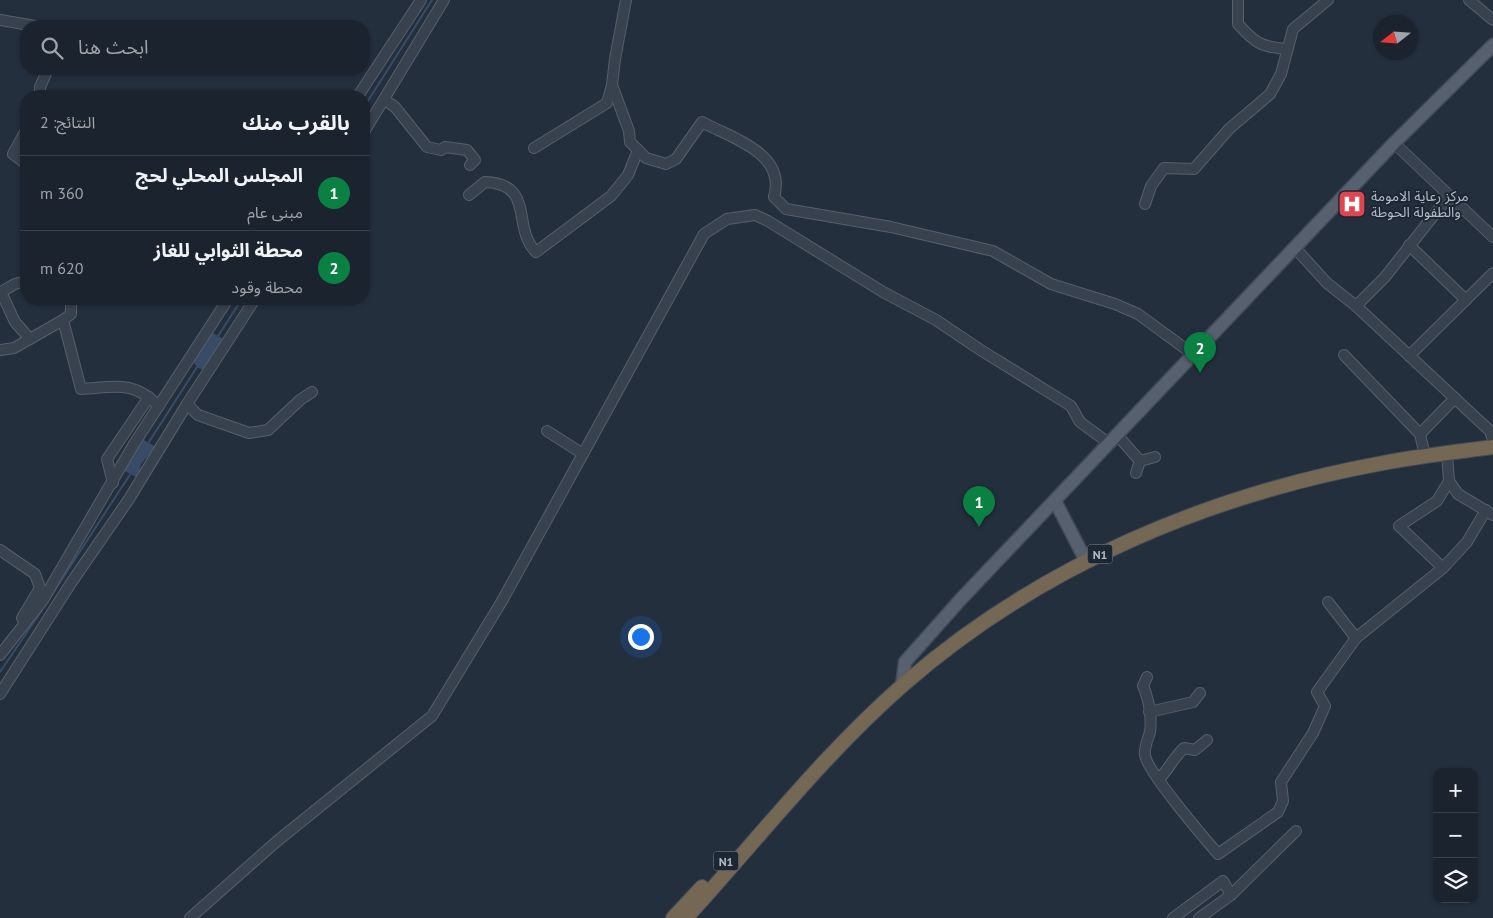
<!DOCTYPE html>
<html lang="ar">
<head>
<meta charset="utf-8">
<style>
	body { margin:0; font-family:"PT Sans","Noto Sans Arabic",sans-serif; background:#282f3a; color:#f1f3f6; direction:rtl }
	.controls { position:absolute; right:15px; bottom:15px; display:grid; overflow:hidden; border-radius:10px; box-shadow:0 1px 4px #0004 }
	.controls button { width:45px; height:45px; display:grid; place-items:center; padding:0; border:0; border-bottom:1px solid #39404a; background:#1b232e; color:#f1f3f6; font:25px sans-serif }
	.compass { position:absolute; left:1373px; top:15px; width:45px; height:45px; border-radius:50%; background:#1b232e; box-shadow:0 1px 4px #0004; rotate:253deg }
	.you { position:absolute; left:640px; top:636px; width:18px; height:18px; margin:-12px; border:4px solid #fff; border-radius:50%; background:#1a73e8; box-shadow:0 0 0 8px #1a73e833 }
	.badge { display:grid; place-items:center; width:32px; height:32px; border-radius:50%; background:#0b8043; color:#fff; font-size:16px; font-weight:700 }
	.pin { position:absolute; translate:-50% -41px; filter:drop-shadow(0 1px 2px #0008) }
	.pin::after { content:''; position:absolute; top:26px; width:18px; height:15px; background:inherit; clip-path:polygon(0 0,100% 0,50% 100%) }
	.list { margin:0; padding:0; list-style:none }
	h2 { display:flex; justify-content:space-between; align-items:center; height:65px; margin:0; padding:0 20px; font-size:21px }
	h2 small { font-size:16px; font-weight:400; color:#a0a4aa }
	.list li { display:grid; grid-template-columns:32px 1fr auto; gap:15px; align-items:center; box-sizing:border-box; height:75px; padding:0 20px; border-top:1px solid #39404a }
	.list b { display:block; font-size:19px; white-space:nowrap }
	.list p { margin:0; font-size:16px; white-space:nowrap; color:#a0a4aa }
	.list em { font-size:16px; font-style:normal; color:#a0a4aa }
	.icon { flex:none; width:28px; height:28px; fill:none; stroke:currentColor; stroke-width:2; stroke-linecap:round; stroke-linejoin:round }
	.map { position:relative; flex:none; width:1493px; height:918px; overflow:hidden; direction:ltr }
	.search { position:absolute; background:#1b232e; box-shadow:0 1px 4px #0004; left:20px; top:20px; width:350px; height:55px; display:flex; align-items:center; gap:12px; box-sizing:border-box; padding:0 18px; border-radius:20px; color:#a0a4aa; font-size:19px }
	.panel { position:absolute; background:#1b232e; box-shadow:0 1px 4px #0004; left:20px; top:90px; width:350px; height:215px; border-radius:20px; direction:rtl }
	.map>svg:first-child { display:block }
	.water { fill:#394c67 }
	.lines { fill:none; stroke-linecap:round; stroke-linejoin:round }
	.stream { stroke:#394c67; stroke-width:2 }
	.minor-casing { stroke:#565f6c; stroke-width:12 }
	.major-casing { stroke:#414a57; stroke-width:15 }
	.highway-casing { stroke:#434c59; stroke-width:16 }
	.minor { stroke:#38414e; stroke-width:10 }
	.major { stroke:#56606e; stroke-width:12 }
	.highway { stroke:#746855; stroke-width:14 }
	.labels { text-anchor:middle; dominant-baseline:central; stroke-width:4; stroke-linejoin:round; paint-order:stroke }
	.shield { fill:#1d2633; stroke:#878f9c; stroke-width:1 }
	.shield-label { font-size:12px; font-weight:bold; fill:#b4bcc9 }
	.poi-label { font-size:14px; fill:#b4bcc9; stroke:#1d2633; text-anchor:start }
</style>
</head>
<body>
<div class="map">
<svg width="1493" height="918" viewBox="0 0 1493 918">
	<rect width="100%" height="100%" fill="#242f3e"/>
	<g class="water">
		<path d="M211,332L225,340L212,354L206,370C199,369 196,367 193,361C201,353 204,341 211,332Z"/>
		<polygon points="142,439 156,447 141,464 138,478 123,470"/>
	</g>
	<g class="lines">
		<g class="stream">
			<polyline points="364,107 432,0"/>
			<polyline points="218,336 242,299"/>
			<polyline points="149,442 197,367"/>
			<polyline points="51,596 131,473"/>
			<polyline points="0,672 42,610"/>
		</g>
		<defs>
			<g id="minor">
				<path d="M626,0L615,59L612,85L629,131L630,142L646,158L666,164L676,159L702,122C731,138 787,153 774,197L786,209L891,227L993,251L1051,284L1115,304L1138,314L1194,355"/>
				<path d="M1238,0V24C1255,43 1261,47 1287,49"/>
				<polyline points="1469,0 1493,20"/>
				<polyline points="0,20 35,26"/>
				<polyline points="40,96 40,87 48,69"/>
				<polyline points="358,96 421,0"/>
				<polyline points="385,100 395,107 427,147 441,150 445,147 467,150 475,160 470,165"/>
				<polyline points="26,130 13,154 26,164"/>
				<polyline points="364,132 444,0"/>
				<polyline points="1394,143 1493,237"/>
				<polyline points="534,148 607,103 612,85"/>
				<path d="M469,195L485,182C536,184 511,227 536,252L611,196L628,175L638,150"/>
				<polyline points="1145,204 1151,186 1164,168 1194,169 1229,129 1270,94 1281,74 1293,29 1328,0"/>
				<polyline points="1409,245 1466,300"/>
				<polyline points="1296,249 1327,283 1356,306 1490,431 1493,440"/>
				<polyline points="26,281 15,284 1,292 15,322 30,339"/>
				<path d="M71,299V314L63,320L81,389C116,387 132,380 159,406"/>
				<polyline points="1356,306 1385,277 1449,196"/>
				<polyline points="0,350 14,348 63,320"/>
				<polyline points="1344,355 1420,434 1425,456"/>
				<polyline points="1409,356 1493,273"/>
				<polyline points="187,404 198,415 249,433 268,430 300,400 312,392"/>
				<polyline points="547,431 583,454"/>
				<polyline points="1420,434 1455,398"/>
				<polyline points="1118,436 1140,461 1136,473"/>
				<polyline points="1447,453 1449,481 1458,494 1493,515"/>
				<polyline points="1140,461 1155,457"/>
				<polyline points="113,483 107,459 149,397"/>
				<polyline points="0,550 35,574 40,588 22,618"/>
				<polyline points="1443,568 1399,526 1437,501 1449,481"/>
				<polyline points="1328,602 1356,638 1443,568 1467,542 1486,510"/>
				<polyline points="0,655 43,600 134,444 228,299"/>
				<path d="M1147,677L1143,686C1149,699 1152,718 1150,732C1148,739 1144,747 1145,755C1146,770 1205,839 1218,854L1278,812L1283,801L1281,782L1313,733L1325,706L1317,692L1356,638"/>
				<polyline points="0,694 71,583 129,499 187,404 255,299"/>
				<polyline points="1149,712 1193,702 1200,693"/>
				<path d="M1159,779C1169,769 1174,757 1184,748L1195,750L1207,740"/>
				<polyline points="190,918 276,842 432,716 502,601 704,234 727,219 755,215 768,221 883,292 936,320 979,349 1071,406 1080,422 1110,444"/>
				<polyline points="1173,918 1223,881 1231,895"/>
				<polyline points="1199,918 1231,895 1296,831"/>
			</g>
			<g id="major">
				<polyline points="1055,501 1086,561"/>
				<polyline points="902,686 905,662 961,599 1394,143 1493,45"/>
			</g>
			<g id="highway">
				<polyline points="673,918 702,887"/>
				<path d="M686,918C758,839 823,755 904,684C1039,566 1208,495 1383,463C1419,456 1456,452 1493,447"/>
			</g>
		</defs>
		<use href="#minor" class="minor-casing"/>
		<use href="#major" class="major-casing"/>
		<use href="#highway" class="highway-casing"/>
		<use href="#minor" class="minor"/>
		<use href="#major" class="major"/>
		<use href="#highway" class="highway"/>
	</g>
	<defs>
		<symbol id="hospital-square" viewBox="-11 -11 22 22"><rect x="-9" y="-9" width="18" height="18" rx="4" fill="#e0444e" stroke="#1d2633"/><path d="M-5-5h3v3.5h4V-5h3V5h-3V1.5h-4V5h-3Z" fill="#fff"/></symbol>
	</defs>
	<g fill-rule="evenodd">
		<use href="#hospital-square" x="1336" y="188" width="32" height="32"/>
	</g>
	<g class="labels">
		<g class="shield">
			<rect x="1087.5" y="544.5" width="25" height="19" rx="4"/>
			<rect x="713.5" y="851.5" width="25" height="19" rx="4"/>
		</g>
		<g class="shield-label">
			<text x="1100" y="554">N1</text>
			<text x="726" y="861">N1</text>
		</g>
		<g class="poi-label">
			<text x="1371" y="196">مركز رعاية الامومة<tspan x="1371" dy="16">والطفولة الحوطة</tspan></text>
		</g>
	</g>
</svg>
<div class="controls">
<button>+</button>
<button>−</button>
<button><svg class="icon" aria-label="layers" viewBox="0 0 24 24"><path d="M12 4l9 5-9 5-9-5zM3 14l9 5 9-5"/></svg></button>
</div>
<svg class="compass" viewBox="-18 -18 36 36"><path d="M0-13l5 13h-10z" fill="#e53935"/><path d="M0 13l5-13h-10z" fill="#a0a4aa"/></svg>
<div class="you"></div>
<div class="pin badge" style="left:979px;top:527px">1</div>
<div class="pin badge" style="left:1200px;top:373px">2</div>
<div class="search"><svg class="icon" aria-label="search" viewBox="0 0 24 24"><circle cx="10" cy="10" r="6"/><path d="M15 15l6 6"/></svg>ابحث هنا</div>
<section class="panel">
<h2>بالقرب منك<small>النتائج: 2</small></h2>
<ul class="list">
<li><span class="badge">1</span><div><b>المجلس المحلي لحج</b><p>مبنى عام</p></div><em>360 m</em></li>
<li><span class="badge">2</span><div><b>محطة الثوابي للغاز</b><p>محطة وقود</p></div><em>620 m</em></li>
</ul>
</section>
</div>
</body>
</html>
